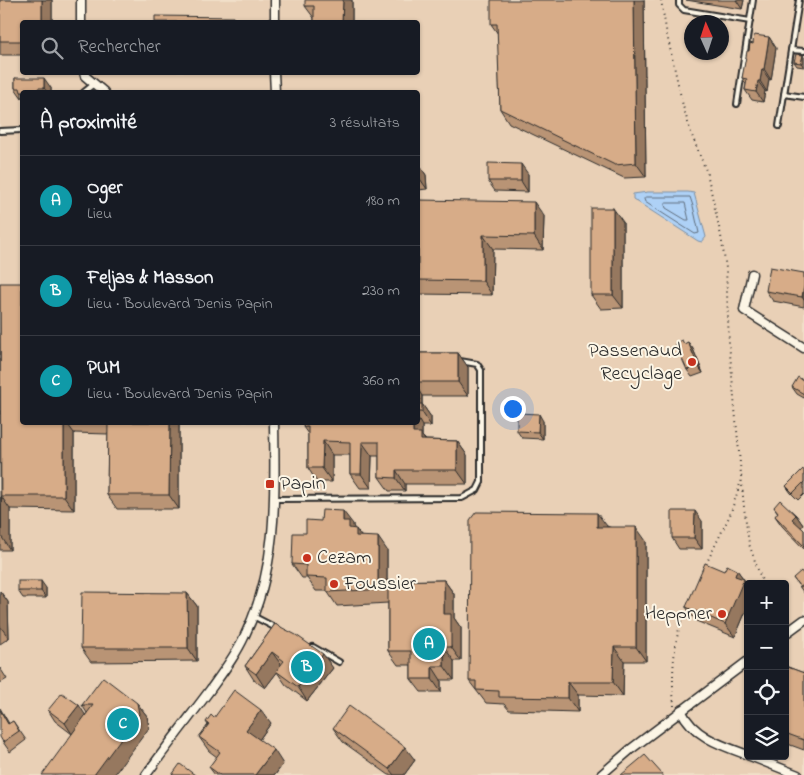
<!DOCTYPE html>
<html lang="fr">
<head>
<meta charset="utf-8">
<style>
	body { margin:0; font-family:"Indie Flower",sans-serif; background:#20242c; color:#f1f3f6 }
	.controls { position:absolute; right:15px; bottom:15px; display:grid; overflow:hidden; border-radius:5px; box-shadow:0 1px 4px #0004 }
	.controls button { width:45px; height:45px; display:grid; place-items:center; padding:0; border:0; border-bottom:1px solid #363941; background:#171b24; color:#f1f3f6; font:25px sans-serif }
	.compass { position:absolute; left:684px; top:15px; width:45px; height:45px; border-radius:50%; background:#171b24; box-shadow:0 1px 4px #0004; rotate:357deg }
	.you { position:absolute; left:512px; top:408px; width:18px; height:18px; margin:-12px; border:4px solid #fff; border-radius:50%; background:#1a73e8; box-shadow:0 0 0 8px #1a73e833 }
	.badge { display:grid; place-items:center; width:32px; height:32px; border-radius:50%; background:#1a73e8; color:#fff; font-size:16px; font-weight:700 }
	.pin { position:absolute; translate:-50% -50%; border:2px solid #fff; box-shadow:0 1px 5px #0006 }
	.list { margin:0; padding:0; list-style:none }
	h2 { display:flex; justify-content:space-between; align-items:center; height:65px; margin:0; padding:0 20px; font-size:21px }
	h2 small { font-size:16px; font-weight:400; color:#9ea1a6 }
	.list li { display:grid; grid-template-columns:32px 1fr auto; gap:15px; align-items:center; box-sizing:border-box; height:90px; padding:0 20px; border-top:1px solid #363941 }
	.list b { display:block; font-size:19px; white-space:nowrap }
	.list p { margin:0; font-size:16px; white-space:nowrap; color:#9ea1a6 }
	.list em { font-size:16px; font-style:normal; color:#9ea1a6 }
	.icon { flex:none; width:28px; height:28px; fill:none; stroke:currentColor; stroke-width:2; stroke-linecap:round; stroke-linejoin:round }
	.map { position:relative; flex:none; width:804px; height:775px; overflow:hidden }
	.search { position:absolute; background:#171b24; box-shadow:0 1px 4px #0004; left:20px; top:20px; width:400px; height:55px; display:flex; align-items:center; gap:12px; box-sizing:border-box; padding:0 18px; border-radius:5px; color:#9ea1a6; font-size:19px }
	.panel { position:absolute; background:#171b24; box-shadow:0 1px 4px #0004; left:20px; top:90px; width:400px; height:335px; border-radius:5px }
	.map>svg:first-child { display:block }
	.built { fill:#e9d0b6; fill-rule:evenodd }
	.water { fill:#aed1f6; stroke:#7a8fa5 }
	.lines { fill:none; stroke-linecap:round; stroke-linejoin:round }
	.shore { stroke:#5f6d7c; stroke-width:1 }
	.service-casing { stroke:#2b2b2b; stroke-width:8 }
	.minor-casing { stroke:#2b2b2b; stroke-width:11 }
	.path { stroke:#2b2b2b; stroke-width:2; stroke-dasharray:1 4; stroke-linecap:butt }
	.service { stroke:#fcf5e5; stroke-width:4 }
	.minor { stroke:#fcf5e5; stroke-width:8 }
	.wall { fill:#b99475; stroke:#2b2b2b }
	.shaded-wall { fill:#96785f; stroke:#2b2b2b }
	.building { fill:#d7ac88; stroke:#2b2b2b }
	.poi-dot { fill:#c8321e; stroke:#fcf5e5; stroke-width:2 }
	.labels { text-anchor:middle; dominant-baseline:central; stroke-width:4; stroke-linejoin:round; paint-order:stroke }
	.poi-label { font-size:20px; fill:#2b2b2b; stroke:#fcf5e5; text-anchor:start }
</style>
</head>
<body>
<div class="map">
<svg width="804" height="775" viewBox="0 0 804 775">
	<rect width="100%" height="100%" fill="#f1dfc9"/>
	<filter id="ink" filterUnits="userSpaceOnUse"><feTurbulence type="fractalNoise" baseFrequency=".02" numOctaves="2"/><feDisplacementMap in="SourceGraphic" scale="10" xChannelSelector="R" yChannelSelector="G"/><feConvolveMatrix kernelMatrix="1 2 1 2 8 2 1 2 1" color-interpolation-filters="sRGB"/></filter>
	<g filter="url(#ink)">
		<path class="built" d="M0,0H804V775H0ZM22,22H418V72H22ZM692,22H722V52H692ZM22,92H418V422H22ZM748,584H785V756H748Z"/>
		<polygon class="water" points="648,192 688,192 694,193 706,237 702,242 698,241 633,199 633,194"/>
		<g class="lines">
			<g class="shore">
				<polygon points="646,197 690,197 693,206 699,233 695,234 645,202 644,199"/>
				<polygon points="667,203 685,203 689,220 686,220 666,208 665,205"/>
			</g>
			<defs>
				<g id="service">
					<polyline points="679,0 679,5 684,10 750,21"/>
					<polyline points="791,50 804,51"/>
					<polyline points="84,92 94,84"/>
					<polyline points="784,94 804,97"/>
					<polyline points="737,104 753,0"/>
					<polyline points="779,126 799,0"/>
					<polyline points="0,131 22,130"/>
					<polyline points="275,499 462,498 477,490 481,482 481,370 477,364 460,361"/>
					<polyline points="253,616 278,629"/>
					<polyline points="313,647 339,662"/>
				</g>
				<g id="minor">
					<polyline points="81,22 81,0"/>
					<polyline points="275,22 275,0"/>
					<polyline points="84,72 85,76 104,92"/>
					<polyline points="274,72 275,92"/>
					<polyline points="752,274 744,310 804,348"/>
					<polyline points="785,634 804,620"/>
					<path d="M681,710C693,737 723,746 748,755"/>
					<polyline points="750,756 798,775"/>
					<path d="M146,775C167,746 189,718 210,690C223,672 236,655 245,635C278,567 275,497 274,422"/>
					<polyline points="601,775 631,749 748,661"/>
				</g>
			</defs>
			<use href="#service" class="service-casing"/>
			<use href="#minor" class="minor-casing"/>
			<g class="path">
				<polyline points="661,0 667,35 683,106 691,133 707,173 721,236 726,268 729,343 744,507 749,544 763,584"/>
				<polyline points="706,564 730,515 741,481"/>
				<path d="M674,706C671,672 674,633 688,603"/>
			</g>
			<use href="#service" class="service"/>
			<use href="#minor" class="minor"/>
		</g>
		<g class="wall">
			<polygon points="0,0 52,0 52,22 22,22 22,55 0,55"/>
			<polygon points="352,0 352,22 314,22 314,18 305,6"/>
			<polygon points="644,0 646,177 624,178 509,123 500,109 498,34 491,24"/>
			<polygon points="686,0 744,0 742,9"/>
			<polygon points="769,37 776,48 771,80 769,79 767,92 765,91 763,102 752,100 745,90 746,84 742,78 749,51 753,44"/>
			<polygon points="804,57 804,67 797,66 794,62"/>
			<polygon points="15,78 51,88 51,92 22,92 22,98 15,88"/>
			<polygon points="418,163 426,175 427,189 418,190"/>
			<polygon points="528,174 528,192 495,191 488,181"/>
			<polygon points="418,200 544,216 543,250 493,249 492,295 418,294"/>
			<polygon points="623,222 623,308 601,309 591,295"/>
			<polygon points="804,273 804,307 773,301 766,291"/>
			<polygon points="0,283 22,422 179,422 179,509 117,509 107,495 108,434 74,433 74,510 10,509 10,550 0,550"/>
			<polygon points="688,342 693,349 703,373 692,377 687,370 685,344"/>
			<polygon points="418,353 458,353 468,367 468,396 422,396 422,404 431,417 431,426 422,426 422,436 426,440 457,441 467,455 467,484 405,484 405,491 389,491 379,477 379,456 372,456 371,488 360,488 350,474 350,455 332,455 332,482 317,482 308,468 308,434 303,427 418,422"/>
			<polygon points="804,381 804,398 797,394 792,387"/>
			<polygon points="543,421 543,439 522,438 517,431"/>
			<polygon points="804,471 804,494 798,500 791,493 786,486"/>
			<polygon points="774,507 796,515 803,525 801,527 804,530 804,549 782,526 775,516 778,513"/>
			<polygon points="702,521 702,549 679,549 672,538"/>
			<polygon points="353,524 353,526 354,529 361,536 387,550 387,581 444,580 454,594 454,618 461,628 461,661 454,661 454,680 441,680 441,692 421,692 411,679 411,665 398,665 388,651 388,603 337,606 327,591 316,591 307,578 302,578 292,564 306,533"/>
			<polygon points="607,526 646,541 646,661 624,661 623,696 578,695 578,712 509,710 504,704 486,703 469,681"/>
			<polygon points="737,570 748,585 748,606 735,637 696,621 686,607 724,571"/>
			<polygon points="804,575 804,593 793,578"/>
			<polygon points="46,588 46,598 23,598 18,591"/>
			<polygon points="0,591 8,602 9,638 0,644"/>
			<polygon points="187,593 197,606 197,661 91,662 81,648"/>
			<polygon points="275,624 333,668 307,701 286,685 277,672 265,688 254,680 245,666"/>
			<polygon points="785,666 804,673 804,750 785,743"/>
			<polygon points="0,668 7,679 0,683"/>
			<polygon points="137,703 147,716 149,728 72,734 55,721 48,710 86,715 87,713 82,705"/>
			<polygon points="214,718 271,723 259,740 283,764 275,775 215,775 209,767 217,757 209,751 199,737 208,725 206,722"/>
			<polygon points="13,721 26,740 10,752 3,742 9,724"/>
			<polygon points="333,728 415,760 404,775 389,775 343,742"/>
		</g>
		<g class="shaded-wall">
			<rect x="42" y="0" width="10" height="22"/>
			<polygon points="343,0 352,0 352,22 342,22"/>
			<polygon points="634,0 644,0 646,177 636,163"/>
			<polygon points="736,0 744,0 742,9"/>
			<polygon points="233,17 237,22 233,22"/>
			<polygon points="769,37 776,48 771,80 764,69"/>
			<polygon points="803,55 804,57 804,67 801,63"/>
			<polygon points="762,69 769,79 767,92 760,81"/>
			<polygon points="44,78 51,88 51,92 47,92 44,88"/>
			<polygon points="758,81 765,91 763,102 756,92"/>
			<polygon points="418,163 426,175 427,189 418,176"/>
			<polygon points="521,164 528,174 528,192 521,181"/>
			<polygon points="534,202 544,216 543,250 534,236"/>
			<polygon points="613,208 623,222 623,308 613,295"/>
			<polygon points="483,235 493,249 492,295 483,281"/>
			<polygon points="804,286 804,300 802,297"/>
			<polygon points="688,342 693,349 703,373 698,366"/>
			<polygon points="458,353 468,367 468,396 458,382"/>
			<polygon points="418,389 422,396 422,404 431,417 431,426 422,412 418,411"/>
			<polygon points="539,414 543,421 543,439 538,432"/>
			<polygon points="418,419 422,426 422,436 430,447 413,433 413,422 418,422"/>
			<polygon points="64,422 66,422 74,433 74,510 64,496"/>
			<polygon points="170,422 179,422 179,509 169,495"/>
			<polygon points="323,441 332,455 332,482 322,468"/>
			<polygon points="457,441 467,455 467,484 457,470"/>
			<polygon points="362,442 372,456 371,488 361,474"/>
			<polygon points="396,470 405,484 405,491 396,478"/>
			<polygon points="1,496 10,509 10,550 1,536"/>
			<polygon points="343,511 353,524 353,526 356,531 356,529 366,543 366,549 343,521"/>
			<polygon points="695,511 702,521 702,549 694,538"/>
			<polygon points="597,513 607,526 606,541 597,527"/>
			<polygon points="796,515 803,525 800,529 792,519"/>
			<polygon points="636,527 646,541 646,661 636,647"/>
			<polygon points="378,537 387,550 387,589 378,581"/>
			<polygon points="737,570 748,585 748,606 735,637 725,624 735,576"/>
			<polygon points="444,580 454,594 454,618 461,628 461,661 451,647 444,614"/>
			<polygon points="41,581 46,588 46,598 41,591"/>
			<polygon points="0,591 8,602 9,638 0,626"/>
			<polygon points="187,593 197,606 197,661 188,648"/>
			<polygon points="444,647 454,661 454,680 444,666"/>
			<polygon points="614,647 624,661 623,696 613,682"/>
			<polygon points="272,652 282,666 265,688 256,674"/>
			<polygon points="323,654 333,668 307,701 298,687"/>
			<polygon points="432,666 441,680 441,692 432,679"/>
			<polygon points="568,682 578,695 578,712 568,698"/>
			<polygon points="137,703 147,716 149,728 114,775 94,775"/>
			<polygon points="79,705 86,716 72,734 65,723"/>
			<polygon points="0,708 15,734 8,724 0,710"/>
			<polygon points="261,710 271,723 256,744 246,730"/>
			<polygon points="405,747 415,760 404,775 394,775 389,769"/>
			<polygon points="274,750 283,764 275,775 255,775"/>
		</g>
		<g class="building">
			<polygon points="0,0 42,0 42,22 22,22 22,41 0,41"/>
			<polygon points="305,0 343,0 342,22 314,22 314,6 305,6"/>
			<polygon points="491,0 634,0 636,163 615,165 500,109 497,24 491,24"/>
			<polygon points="155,16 233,17 233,22 155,22"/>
			<polygon points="754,35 769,37 764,69 762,69 760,81 758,81 756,92 745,90 747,79 742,78 747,51 749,51 750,43 753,44"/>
			<polygon points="796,54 803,55 801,63 794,62"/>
			<polygon points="15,78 44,78 44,88 38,88 38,92 21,92 20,88 15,88"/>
			<polygon points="488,163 521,164 521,181 488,181"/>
			<polygon points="418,200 534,202 534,236 483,235 483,281 418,280"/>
			<rect x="591" y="208" width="22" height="87"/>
			<polygon points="770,267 804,273 804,286 802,297 766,291"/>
			<polygon points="0,283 22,283 22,422 64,422 64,496 1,496 1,536"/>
			<polygon points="682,340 684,344 688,342 698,366 687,370 675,343"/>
			<rect x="418" y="353" width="40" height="29"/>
			<polygon points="798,377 804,381 804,394 792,387"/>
			<rect x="418" y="404" width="4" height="8"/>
			<polygon points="517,413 539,414 538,432 517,431"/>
			<polygon points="108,422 170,422 169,495 107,495"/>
			<polygon points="304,422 413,422 413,433 421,433 421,440 457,441 457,470 396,470 396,478 379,477 379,442 362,442 361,474 350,474 350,442 323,441 322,468 308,468 308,427 303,427"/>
			<polygon points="803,469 804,471 804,482 793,493 786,486"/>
			<polygon points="780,500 796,515 792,519 804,530 804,546 775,516 778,512 774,507"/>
			<polygon points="322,510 343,511 343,521 349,521 349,528 356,529 356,536 378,537 378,581 444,580 444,614 451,614 451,647 444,647 444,666 432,666 432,679 411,679 411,651 388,651 388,589 327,592 327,578 306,577 306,565 292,564 293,533 306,533 306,520 321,521"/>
			<polygon points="672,511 695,511 694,538 672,538"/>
			<polygon points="476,512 597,513 597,527 636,527 636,647 614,647 613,682 568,682 568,698 499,697 499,691 476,690 476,681 469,681 470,520"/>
			<polygon points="705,563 724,571 727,565 737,570 735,576 744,579 725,624 686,607"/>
			<polygon points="801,571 804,575 804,585 800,587 793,578"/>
			<rect x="18" y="581" width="23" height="10"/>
			<polygon points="82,592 187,593 188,648 81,648"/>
			<polygon points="275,624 296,635 323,654 298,687 276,671 284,661 272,652 256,674 245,666"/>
			<polygon points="785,666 804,673 804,740 785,733"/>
			<polygon points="103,677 137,703 139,714 94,775 42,775 93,705 82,705"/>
			<polygon points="234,690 261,710 246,730 274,750 255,775 220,775 209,767 220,752 199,737 209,724 206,722 211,715 214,718"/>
			<polygon points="62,693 79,705 65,723 48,710"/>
			<polygon points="349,706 405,747 389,769 333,728"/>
			<polygon points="0,710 8,724 13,721 19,731 3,742 0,737"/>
			<polygon points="645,755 663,775 621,775"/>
			<polygon points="180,764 195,775 172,775"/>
		</g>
	</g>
	<g class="poi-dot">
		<circle cx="692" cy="362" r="5"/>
		<rect x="265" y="479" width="10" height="10" rx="2.5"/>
		<circle cx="307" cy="558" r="5"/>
		<circle cx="334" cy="584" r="5"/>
		<circle cx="722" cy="614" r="5"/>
	</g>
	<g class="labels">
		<g class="poi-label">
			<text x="682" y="351" text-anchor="end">Passenaud<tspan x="682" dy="23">Recyclage</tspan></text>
			<text x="280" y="484">Papin</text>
			<text x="317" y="558">Cezam</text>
			<text x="344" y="584">Foussier</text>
			<text x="712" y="614" text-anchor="end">Heppner</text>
		</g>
	</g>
</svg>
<div class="controls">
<button>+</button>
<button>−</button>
<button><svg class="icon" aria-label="locate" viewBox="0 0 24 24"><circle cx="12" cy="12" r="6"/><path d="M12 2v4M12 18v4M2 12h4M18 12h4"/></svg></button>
<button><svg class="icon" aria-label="layers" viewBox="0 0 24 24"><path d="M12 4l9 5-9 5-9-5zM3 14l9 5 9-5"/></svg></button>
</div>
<svg class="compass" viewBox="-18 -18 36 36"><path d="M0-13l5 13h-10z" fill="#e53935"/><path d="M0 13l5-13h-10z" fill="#9ea1a6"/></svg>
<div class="you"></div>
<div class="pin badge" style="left:429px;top:644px;background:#0f9aa8">A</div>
<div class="pin badge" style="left:307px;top:667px;background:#0f9aa8">B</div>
<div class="pin badge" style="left:123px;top:724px;background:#0f9aa8">C</div>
<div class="search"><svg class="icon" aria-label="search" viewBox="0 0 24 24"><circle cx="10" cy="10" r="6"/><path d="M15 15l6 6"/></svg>Rechercher</div>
<section class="panel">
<h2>À proximité<small>3 résultats</small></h2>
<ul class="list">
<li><span class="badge" style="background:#0f9aa8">A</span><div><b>Oger</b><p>Lieu</p></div><em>180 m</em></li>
<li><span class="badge" style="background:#0f9aa8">B</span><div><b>Feljas &amp; Masson</b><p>Lieu · Boulevard Denis Papin</p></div><em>230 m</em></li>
<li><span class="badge" style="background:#0f9aa8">C</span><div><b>PUM</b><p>Lieu · Boulevard Denis Papin</p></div><em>360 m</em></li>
</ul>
</section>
</div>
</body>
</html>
